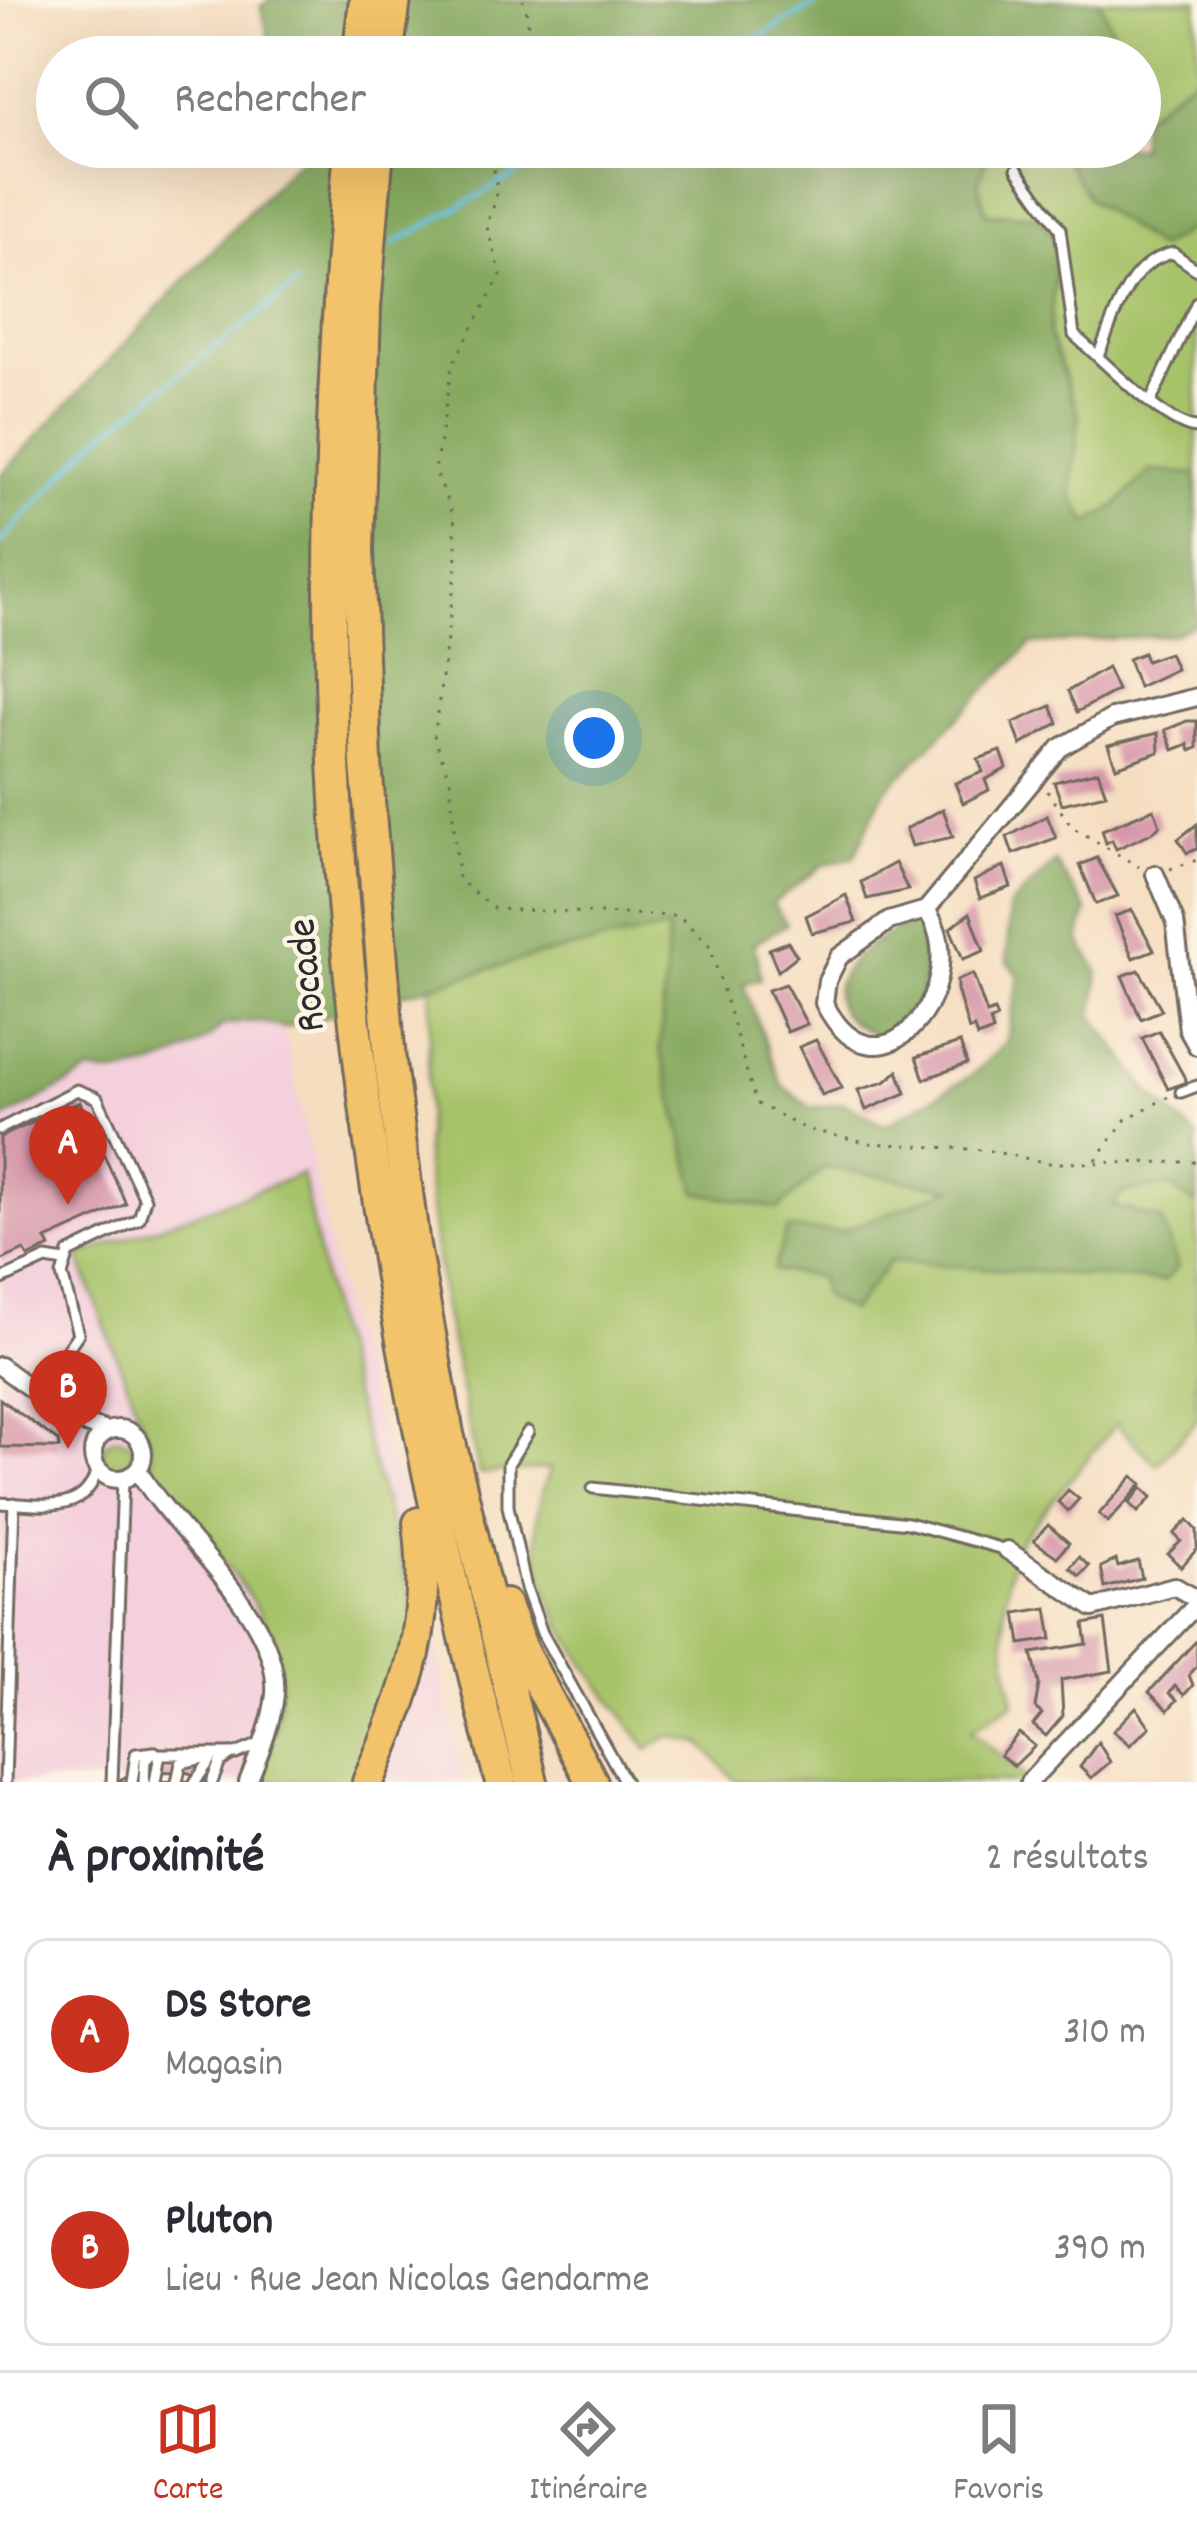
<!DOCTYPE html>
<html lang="fr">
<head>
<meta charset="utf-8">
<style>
	body { margin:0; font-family:Dekko,sans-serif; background:#f7f7f7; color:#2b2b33 }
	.you { position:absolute; left:594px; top:738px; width:42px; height:42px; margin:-30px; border:9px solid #fff; border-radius:50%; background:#1a73e8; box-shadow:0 0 0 18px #1a73e833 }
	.badge { display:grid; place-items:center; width:78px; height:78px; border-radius:50%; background:#c8321e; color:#fff; font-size:39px; font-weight:700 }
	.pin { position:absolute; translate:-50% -99px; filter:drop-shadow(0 3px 6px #0008) }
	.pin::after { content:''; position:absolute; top:63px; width:42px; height:36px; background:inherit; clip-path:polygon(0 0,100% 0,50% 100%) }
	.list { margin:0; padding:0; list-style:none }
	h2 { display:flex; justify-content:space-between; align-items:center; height:156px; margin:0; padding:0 48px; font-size:51px }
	h2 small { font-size:39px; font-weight:400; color:#7c7c81 }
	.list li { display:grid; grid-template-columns:78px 1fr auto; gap:36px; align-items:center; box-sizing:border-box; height:192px; margin:0 24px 24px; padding:0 24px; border:3px solid #e1e1e2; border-radius:24px }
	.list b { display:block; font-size:45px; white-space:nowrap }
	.list p { margin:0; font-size:39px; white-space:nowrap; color:#7c7c81 }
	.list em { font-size:39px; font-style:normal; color:#7c7c81 }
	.icon { flex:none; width:66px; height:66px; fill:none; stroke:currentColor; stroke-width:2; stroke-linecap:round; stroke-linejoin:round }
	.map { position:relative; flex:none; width:1197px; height:1782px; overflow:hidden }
	.search { position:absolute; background:#fff; box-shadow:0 12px 48px #0002; left:36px; right:36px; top:36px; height:132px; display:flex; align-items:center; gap:30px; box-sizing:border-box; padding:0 42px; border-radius:66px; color:#7c7c81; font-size:45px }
	.sheet { height:588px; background:#fff }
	nav { display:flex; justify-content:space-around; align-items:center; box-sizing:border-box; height:168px; border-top:3px solid #e1e1e2; background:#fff; font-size:33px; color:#7c7c81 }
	nav a { display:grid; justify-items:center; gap:6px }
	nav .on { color:#c8321e }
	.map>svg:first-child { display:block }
	.built { fill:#f4cfdc }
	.green { fill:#a7c36a; stroke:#69774a; stroke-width:3 }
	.forest { fill:#85a95e; stroke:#586a44; stroke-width:3 }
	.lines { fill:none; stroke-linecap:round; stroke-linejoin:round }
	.stream { stroke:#65c2e3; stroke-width:4.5 }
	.building { fill:#d695a9 }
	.lane-casing { stroke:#72695f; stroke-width:15 }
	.street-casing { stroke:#72695f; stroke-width:22 }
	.highway-casing { stroke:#72695f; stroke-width:36 }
	.path { stroke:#72695f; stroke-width:3; stroke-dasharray:3 9; stroke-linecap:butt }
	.lane { stroke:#fff; stroke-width:9 }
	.street { stroke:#fff; stroke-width:16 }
	.highway { stroke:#f2c36a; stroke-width:30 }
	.labels { text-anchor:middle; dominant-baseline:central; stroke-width:9; stroke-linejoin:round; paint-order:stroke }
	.street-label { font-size:42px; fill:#2b2b2b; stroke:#fcf5e5 }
</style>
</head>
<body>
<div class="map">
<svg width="1197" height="1782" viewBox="0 0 1197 1782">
	<rect width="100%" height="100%" fill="#fcf5e5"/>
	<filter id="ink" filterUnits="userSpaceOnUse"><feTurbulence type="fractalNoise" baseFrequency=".00833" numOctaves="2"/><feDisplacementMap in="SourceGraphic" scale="24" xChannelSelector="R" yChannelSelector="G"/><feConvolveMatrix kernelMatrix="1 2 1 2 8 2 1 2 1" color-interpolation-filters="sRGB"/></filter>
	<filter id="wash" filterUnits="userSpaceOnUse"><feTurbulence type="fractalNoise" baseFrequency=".004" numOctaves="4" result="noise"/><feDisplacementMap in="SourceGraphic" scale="48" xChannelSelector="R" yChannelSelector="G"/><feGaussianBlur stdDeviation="2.7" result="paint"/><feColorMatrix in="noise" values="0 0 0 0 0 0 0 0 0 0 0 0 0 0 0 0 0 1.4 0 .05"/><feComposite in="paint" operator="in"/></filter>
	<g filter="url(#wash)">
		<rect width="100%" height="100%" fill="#f5ddc0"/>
		<polygon class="built" points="256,1021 284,1028 345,1322 415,1534 464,1782 0,1782 0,1121 91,1072 113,1078 210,1040 222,1025"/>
		<g class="green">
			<polygon points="1100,0 1197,0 1197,74 1140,118 1140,57 1122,57"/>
			<polygon points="991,147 1057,147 1089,199 1157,248 1197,225 1197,515 1151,471 1116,506 1087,524 1071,495 1079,416 1049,335 1058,243 1037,216 986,213 978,183"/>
			<path d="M669,928L661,1043L778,1209L825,1167L956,1188L839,1232L889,1261L1163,1281L1111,1206L1124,1192L1169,1186L1197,1205V1420L1157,1465L1116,1424L1020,1540C998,1592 1002,1649 1014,1703L971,1730L1031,1782H737L701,1743L668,1736L648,1750C588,1664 501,1580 551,1468L479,1474L443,1304L425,1161L431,985L535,956Z"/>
			<path d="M302,1174L333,1326L416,1613L411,1659L355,1782H258C306,1659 271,1616 190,1523C167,1497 150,1480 150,1443L78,1256Z"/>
			<circle cx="118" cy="1454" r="16"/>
		</g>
		<g class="forest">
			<polygon points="270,0 1100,0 1122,57 274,57 261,6"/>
			<polygon points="1197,74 1197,225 1157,248 1089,199 1057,147 1140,147 1140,118"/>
			<path d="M313,147H991L978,183L986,213L1037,216L1058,243L1049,335L1079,416L1071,495L1088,523L1116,506L1150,471L1196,474L1197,623L1172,635L1031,644L884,792L854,857L825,864L772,904L787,924L754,943L761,979L743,984L782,1086L811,1108L844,1103L885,1125L971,1076L1006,1043L1019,976L1007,960L1009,907L1055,862L1087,911L1079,940L1099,973L1093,1016L1150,1093L1197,1137V1205L1169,1186L1124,1192L1112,1205L1161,1220L1178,1267L1163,1281L890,1261L851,1311L823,1296L819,1277L773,1270L787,1229L840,1232L953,1188L825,1167L778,1209L697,1192L660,1049L668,929L535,956L284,1028L256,1021L223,1025C198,1054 127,1082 91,1072L0,1121V476L295,163L313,154Z"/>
			<path d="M917,921C928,977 933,1006 879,1036C788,1003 862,940 917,921Z"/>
		</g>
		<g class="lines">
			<g class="stream">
				<polyline points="723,57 824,0"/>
				<polyline points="393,244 564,147"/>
				<polyline points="0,543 97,439 297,284"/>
			</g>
		</g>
		<g id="blocks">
			<g class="building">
				<polygon points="1143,653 1146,661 1169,653 1176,669 1138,687 1128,659"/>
				<polygon points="1107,668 1117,690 1077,712 1068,691"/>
				<polygon points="1051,706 1058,723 1021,745 1013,723"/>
				<polygon points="1187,721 1197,721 1197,748 1190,751 1188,744 1173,750 1165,730"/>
				<polygon points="1158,733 1159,752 1116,767 1108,745"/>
				<polygon points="1001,751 1007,768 985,780 989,790 963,803 955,783 983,772 978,759"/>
				<polygon points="1098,771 1106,794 1062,804 1054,782"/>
				<polygon points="943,809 953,837 912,846 906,829"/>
				<polygon points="1154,809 1160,825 1153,832 1116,849 1112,840 1106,843 1102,830"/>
				<polygon points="1047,816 1056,838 1013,854 1007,837"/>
				<polygon points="1197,824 1197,849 1187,853 1178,839"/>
				<polygon points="1097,858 1118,896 1096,904 1080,865"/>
				<polygon points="895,863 908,890 867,899 861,882"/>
				<polygon points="1004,866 1011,887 980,898 974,881"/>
				<polygon points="846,895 856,922 812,933 806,916"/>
				<polygon points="1132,910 1154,950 1133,958 1115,916"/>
				<polygon points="970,913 984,951 963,959 950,928"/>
				<polygon points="788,942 797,956 778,971 769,949"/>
				<polygon points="1139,970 1162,1010 1141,1019 1122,976"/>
				<polygon points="973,974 987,1014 994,1011 997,1018 990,1021 993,1031 977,1037 974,1028 969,1030 957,990 957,980"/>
				<polygon points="785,984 807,1024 787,1032 768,990"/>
				<polygon points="1159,1031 1187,1082 1168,1089 1142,1038"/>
				<polygon points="816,1040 842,1088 822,1095 799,1047"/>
				<polygon points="960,1043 967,1064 924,1079 916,1057"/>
				<polygon points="898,1071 906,1093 866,1110 858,1090 885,1082"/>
				<polygon points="80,1102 126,1204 46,1240 50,1247 28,1257 24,1250 0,1261 0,1137"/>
				<polygon points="0,1399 58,1441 59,1448 0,1447"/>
				<polygon points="1133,1476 1142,1484 1108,1522 1099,1514"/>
				<polygon points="1142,1488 1152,1497 1138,1512 1129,1503"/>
				<polygon points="1068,1490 1079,1499 1068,1511 1058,1502"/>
				<polygon points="1188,1520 1197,1530 1197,1549 1181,1567 1168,1554 1181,1541 1174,1534"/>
				<polygon points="1048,1525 1069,1543 1057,1557 1034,1541"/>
				<polygon points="1079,1557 1089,1566 1080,1576 1070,1568"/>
				<polygon points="1116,1560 1118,1567 1138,1561 1142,1578 1105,1588 1101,1567"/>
				<polygon points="1047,1608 1052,1639 1021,1644 1016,1613"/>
				<polygon points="1105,1620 1112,1671 1061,1680 1063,1716 1046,1736 1033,1725 1042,1714 1035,1708 1039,1684 1032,1653 1087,1644 1084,1624"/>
				<polygon points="1197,1640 1197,1666 1189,1675 1193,1685 1184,1695 1175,1686 1169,1693 1177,1700 1168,1710 1149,1692"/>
				<polygon points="1136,1707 1150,1727 1130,1745 1113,1731"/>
				<polygon points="1019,1733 1035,1746 1014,1766 1000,1755"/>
				<polygon points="1098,1742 1110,1762 1091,1778 1080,1767"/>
				<polygon points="136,1771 186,1772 212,1781 116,1782"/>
			</g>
		</g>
	</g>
	<g filter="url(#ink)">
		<use href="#blocks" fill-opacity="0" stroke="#72695f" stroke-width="3"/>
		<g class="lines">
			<defs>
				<g id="lane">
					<path d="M1017,169L1060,229L1074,335C1100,357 1167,428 1197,428"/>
					<path d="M1098,356C1116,315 1126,263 1173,253L1197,270"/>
					<polyline points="1151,401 1197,302"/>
					<polyline points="1181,1092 1197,1086"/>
					<polyline points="0,1129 77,1090 97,1098 145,1199 139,1219 69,1253 62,1275 78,1334 37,1393"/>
					<polyline points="0,1280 46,1259 65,1262"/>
					<polyline points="528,1432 508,1464 508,1506 526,1588 542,1633 625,1782"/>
					<polyline points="593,1488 908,1523 1007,1550"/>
					<path d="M0,1503C39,1504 87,1517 97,1468"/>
					<polyline points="5,1782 14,1503"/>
					<polyline points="112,1782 123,1478"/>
					<polyline points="132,1782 136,1754 154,1752"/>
					<polyline points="144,1782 145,1760 155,1752"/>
					<polyline points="155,1782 160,1754 236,1754 260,1744"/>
					<polyline points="177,1782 181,1763 203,1758"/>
					<polyline points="195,1782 214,1755"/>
					<polyline points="212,1782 220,1762 232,1754"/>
				</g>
				<g id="street">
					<polyline points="1155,874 1175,921 1188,1030 1197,1046"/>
					<path d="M926,910C977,978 881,1114 824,1003L827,981L839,957L889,921L926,910L1060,748L1112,718L1197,697"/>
					<polyline points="0,1366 73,1420 107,1431"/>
					<circle cx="118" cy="1454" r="25"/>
					<path d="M138,1470C173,1533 281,1615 275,1694C272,1724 259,1754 248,1782"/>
					<polyline points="1007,1550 1093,1608 1174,1586 1197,1599"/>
					<polyline points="1029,1782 1197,1604"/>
				</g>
				<g id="highway">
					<polyline points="358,57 365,0"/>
					<polyline points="387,57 395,0"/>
					<path d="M350,147C333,352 324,558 334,763C350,1109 414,1448 501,1782"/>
					<polyline points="378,147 365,308 358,550 366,763 390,1062 414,1246 448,1434 532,1782"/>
					<polyline points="505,1605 522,1651 592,1782"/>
					<path d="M368,1782C408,1689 432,1626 419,1523"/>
				</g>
			</defs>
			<use href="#lane" class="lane-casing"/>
			<use href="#street" class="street-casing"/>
			<use href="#highway" class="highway-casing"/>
			<g class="path">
				<polyline points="512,57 529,20 523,0"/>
				<path d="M486,147C498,175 501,197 486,224L501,275L452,366L435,470L454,517L457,561L434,739L450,778L458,879L494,909L679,916L710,946L756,1103L805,1129L870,1143L985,1150L1049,1163L1197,1162"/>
				<polyline points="1047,791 1072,827 1139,867"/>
				<polyline points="1170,869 1197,860"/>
				<polyline points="1096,1160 1126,1119 1168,1097"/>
			</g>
			<use href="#lane" class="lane"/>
			<use href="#street" class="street"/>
			<use href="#highway" class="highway"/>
		</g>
	</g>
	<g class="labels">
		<g class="street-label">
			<text transform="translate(310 975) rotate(-95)">Rocade</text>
		</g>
	</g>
</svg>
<div class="you"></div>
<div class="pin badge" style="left:68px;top:1205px">A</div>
<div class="pin badge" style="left:68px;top:1449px">B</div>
<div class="search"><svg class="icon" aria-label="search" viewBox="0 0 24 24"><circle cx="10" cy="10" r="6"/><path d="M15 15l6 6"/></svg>Rechercher</div>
</div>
<section class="sheet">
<h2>À proximité<small>2 résultats</small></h2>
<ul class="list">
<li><span class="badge">A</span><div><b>DS Store</b><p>Magasin</p></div><em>310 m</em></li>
<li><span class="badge">B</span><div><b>Pluton</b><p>Lieu · Rue Jean Nicolas Gendarme</p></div><em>390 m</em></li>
</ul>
</section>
<nav>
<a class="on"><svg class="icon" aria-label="map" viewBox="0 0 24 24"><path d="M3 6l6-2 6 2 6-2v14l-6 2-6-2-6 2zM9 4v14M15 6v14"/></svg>Carte</a>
<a><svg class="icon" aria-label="directions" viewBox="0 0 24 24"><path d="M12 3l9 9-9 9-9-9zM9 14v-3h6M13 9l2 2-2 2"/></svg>Itinéraire</a>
<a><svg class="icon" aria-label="saved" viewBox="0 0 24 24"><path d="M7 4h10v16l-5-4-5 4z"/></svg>Favoris</a>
</nav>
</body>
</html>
